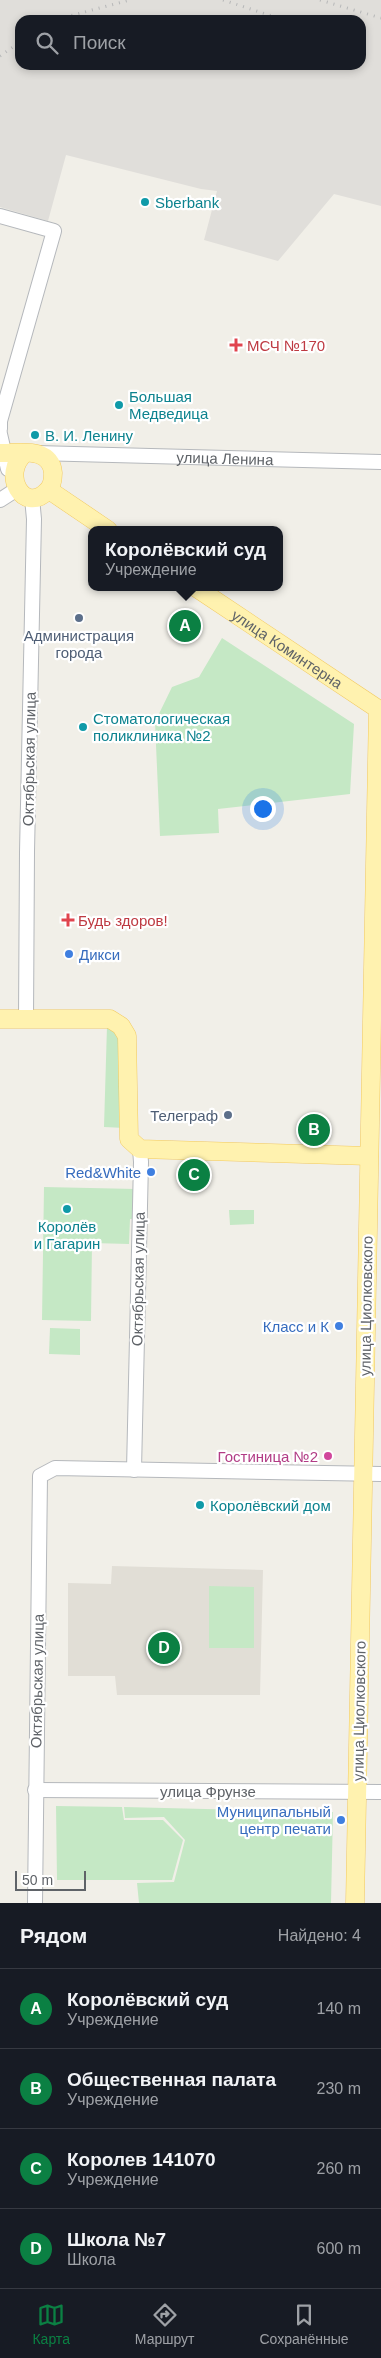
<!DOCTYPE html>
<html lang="ru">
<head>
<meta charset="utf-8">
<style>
	body { margin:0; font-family:Arial,sans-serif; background:#20242c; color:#f1f3f6 }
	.scale { position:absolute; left:15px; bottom:12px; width:71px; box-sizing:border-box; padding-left:5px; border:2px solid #5f6368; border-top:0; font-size:14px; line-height:18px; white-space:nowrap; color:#5f6368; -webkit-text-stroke:4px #fff; paint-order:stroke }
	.you { position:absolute; left:262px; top:808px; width:18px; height:18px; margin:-12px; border:4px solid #fff; border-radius:50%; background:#1a73e8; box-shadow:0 0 0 8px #1a73e833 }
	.badge { display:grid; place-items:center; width:32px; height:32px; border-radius:50%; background:#0b8043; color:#fff; font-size:16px; font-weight:700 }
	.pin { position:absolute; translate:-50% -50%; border:2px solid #fff; box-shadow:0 1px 5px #0006 }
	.popup { position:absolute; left:88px; top:526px; width:195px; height:65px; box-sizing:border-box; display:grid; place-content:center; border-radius:10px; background:#171b24; filter:drop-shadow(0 1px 4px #0005); font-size:16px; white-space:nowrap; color:#9ea1a6 }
	.popup b { font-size:19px; color:#f1f3f6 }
	.popup::after { content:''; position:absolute; left:50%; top:100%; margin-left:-10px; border:10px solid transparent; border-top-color:#171b24 }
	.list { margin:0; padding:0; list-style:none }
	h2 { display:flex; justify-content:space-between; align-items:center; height:65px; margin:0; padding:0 20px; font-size:21px }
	h2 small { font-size:16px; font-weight:400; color:#9ea1a6 }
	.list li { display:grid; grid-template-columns:32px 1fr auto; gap:15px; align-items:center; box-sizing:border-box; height:80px; padding:0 20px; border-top:1px solid #363941 }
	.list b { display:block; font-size:19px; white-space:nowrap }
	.list p { margin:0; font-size:16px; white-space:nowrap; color:#9ea1a6 }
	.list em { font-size:16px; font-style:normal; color:#9ea1a6 }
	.icon { flex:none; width:28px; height:28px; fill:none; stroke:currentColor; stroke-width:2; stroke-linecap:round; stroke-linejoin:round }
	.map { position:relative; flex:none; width:381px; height:1903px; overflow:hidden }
	.search { position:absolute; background:#171b24; box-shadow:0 2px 8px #0003; left:15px; right:15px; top:15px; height:55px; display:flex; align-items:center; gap:12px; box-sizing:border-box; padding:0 18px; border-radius:15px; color:#9ea1a6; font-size:19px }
	.sheet { height:385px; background:#171b24 }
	nav { display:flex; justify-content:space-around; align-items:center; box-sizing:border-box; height:70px; border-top:1px solid #363941; background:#171b24; font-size:14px; color:#9ea1a6 }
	nav a { display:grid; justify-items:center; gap:2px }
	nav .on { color:#0b8043 }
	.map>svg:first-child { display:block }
	.industrial { fill:#e0deda; fill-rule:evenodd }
	.education { fill:#e1ded6 }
	.green { fill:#c5e8c5 }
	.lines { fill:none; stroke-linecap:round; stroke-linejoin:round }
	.minor-casing { stroke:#b5b8bc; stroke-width:16 }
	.major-casing { stroke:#f2c960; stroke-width:19 }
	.minor { stroke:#fff; stroke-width:14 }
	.major { stroke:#fff2af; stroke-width:18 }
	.rail { stroke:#b6b7b8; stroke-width:3; stroke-dasharray:1 6; stroke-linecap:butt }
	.culture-dot { fill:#0f9aa8; stroke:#fff; stroke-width:2 }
	.health-dot { fill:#e0444e; stroke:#fff; stroke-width:2 }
	.service-dot { fill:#5c6f8a; stroke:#fff; stroke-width:2 }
	.shop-dot { fill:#3f7fe0; stroke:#fff; stroke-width:2 }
	.hotel-dot { fill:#d1479c; stroke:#fff; stroke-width:2 }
	.labels { text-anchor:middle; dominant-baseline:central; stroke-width:4.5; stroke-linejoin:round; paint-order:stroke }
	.culture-label { font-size:15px; fill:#0d838f; stroke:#fff; text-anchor:start }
	.health-label { font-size:15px; fill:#be3a42; stroke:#fff; text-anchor:start }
	.street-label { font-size:15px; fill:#5f6368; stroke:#fff }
	.service-label { font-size:15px; fill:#4e5e75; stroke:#fff }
	.shop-label { font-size:15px; fill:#366cbe; stroke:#fff; text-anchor:end }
	.hotel-label { font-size:15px; fill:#b23c85; stroke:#fff; text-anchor:end }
</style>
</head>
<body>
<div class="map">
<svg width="381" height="1903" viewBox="0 0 381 1903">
	<rect width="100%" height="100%" fill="#f1efe8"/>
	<path class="industrial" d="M0,0H381V206L334,194L278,261L204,240L217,191L201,189L66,155L48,221L0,207ZM20,20H361V65H20Z"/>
	<polygon class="education" points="112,1566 263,1570 260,1695 117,1695 115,1676 68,1676 68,1583 111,1584"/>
	<g class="green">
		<polygon points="222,638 354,724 350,794 218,809 219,833 160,836 155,722 172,687 199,677"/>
		<polygon points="107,1026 121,1032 125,1128 104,1127"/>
		<polygon points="44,1187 136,1189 136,1219 130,1219 129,1244 92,1243 91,1321 42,1320"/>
		<polygon points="229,1210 254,1210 254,1224 230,1225"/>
		<polygon points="50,1328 80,1329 80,1355 49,1354"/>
		<polygon points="209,1586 254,1587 254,1648 209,1648"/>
		<polygon points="56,1806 122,1807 124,1820 163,1820 183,1840 172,1880 57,1880"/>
		<polygon points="124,1807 333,1812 331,1903 139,1903 137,1883 174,1882 185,1840 164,1817 125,1818"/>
	</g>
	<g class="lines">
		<defs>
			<g id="minor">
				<polyline points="0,216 54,231 0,421 0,429"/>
				<polyline points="0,434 8,469"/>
				<path id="s1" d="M36,453L381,462"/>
				<polyline points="0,500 14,491"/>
				<polyline points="26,1019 27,852 34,519 32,498"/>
				<polyline points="134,1470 141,1162 140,1149"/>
				<polyline points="35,1790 381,1792"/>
				<polyline points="35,1903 40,1476 55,1468 381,1474"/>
			</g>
			<g id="major">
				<path d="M0,453H3C21,453 51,447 53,473C53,480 52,487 47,491C24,515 0,474 25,453"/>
				<polyline points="49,490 108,530"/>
				<path id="s2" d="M195,587L378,709L355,1903"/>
				<polyline points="0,1019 110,1019 121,1026 127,1036 129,1139 140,1149 369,1156"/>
			</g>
		</defs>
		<use href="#minor" class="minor-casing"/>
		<use href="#major" class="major-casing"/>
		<use href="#minor" class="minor"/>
		<use href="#major" class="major"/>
		<g class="rail">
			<polyline points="223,0 284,20"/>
			<polyline points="320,0 381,18"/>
			<polyline points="58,19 130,0"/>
			<polyline points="0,56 20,42"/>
		</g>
	</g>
	<g class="culture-dot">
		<circle cx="145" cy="202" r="5"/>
		<circle cx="119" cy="405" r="5"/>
		<circle cx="35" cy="435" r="5"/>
		<circle cx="83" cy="727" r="5"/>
		<circle cx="67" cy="1209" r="5"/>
		<circle cx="200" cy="1505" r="5"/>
	</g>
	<g class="health-dot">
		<path d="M233.5 337.5h5v5h5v5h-5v5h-5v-5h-5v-5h5z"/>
		<path d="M65.5 912.5h5v5h5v5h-5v5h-5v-5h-5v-5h5z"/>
	</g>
	<g class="service-dot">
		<circle cx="79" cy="618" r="5"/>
		<circle cx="228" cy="1115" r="5"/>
	</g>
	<g class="shop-dot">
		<circle cx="69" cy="954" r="5"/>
		<circle cx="151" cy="1172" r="5"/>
		<circle cx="339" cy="1326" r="5"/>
		<circle cx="341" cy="1820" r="5"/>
	</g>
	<circle class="hotel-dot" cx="328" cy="1456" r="5"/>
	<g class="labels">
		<g class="culture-label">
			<text x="155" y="202">Sberbank</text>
			<text x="129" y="396">Большая<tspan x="129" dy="17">Медведица</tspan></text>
			<text x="45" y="435">В. И. Ленину</text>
			<text x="93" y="718">Стоматологическая<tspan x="93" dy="17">поликлиника №2</tspan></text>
			<text x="67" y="1226" text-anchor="middle">Королёв<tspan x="67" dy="17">и Гагарин</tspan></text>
			<text x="210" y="1505">Королёвский дом</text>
		</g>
		<g class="health-label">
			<text x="247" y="345">МСЧ №170</text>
			<text x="78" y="920">Будь здоров!</text>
		</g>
		<g class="street-label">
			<text stroke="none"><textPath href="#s1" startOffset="189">улица Ленина</textPath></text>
			<text stroke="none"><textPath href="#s2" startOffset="111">улица Коминтерна</textPath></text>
			<text transform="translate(29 759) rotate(-89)">Октябрьская улица</text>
			<text transform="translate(138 1279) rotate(-89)">Октябрьская улица</text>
			<text transform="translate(366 1306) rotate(-89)">улица Циолковского</text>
			<text transform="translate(37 1681) rotate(-89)">Октябрьская улица</text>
			<text transform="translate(359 1711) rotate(-89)">улица Циолковского</text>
			<text x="208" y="1791">улица Фрунзе</text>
		</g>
		<g class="service-label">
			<text x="79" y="635">Администрация<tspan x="79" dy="17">города</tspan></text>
			<text x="218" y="1115" text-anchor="end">Телеграф</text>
		</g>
		<g class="shop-label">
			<text x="79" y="954" text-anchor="start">Дикси</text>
			<text x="141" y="1172">Red&amp;White</text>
			<text x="329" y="1326">Класс и К</text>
			<text x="331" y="1811">Муниципальный<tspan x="331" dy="17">центр печати</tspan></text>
		</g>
		<g class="hotel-label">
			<text x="318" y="1456">Гостиница №2</text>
		</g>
	</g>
</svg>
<div class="scale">50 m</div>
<div class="you"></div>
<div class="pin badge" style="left:185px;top:626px">A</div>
<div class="popup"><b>Королёвский суд</b>Учреждение</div>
<div class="pin badge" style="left:314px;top:1130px">B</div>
<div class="pin badge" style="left:194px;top:1175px">C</div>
<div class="pin badge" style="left:164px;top:1648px">D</div>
<div class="search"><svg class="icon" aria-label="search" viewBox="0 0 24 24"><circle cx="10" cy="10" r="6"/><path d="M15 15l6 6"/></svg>Поиск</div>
</div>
<section class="sheet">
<h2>Рядом<small>Найдено: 4</small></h2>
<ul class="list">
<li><span class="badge">A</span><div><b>Королёвский суд</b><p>Учреждение</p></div><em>140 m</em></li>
<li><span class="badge">B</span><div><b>Общественная палата</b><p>Учреждение</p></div><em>230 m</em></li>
<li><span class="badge">C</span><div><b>Королев 141070</b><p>Учреждение</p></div><em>260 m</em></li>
<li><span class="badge">D</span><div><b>Школа №7</b><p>Школа</p></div><em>600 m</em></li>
</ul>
</section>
<nav>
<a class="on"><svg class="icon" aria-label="map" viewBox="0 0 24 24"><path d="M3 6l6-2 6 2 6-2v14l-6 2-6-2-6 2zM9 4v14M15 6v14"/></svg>Карта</a>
<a><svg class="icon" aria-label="directions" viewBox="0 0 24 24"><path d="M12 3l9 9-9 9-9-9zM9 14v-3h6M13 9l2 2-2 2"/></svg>Маршрут</a>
<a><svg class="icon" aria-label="saved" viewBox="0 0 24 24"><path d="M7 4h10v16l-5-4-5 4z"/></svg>Сохранённые</a>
</nav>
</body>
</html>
